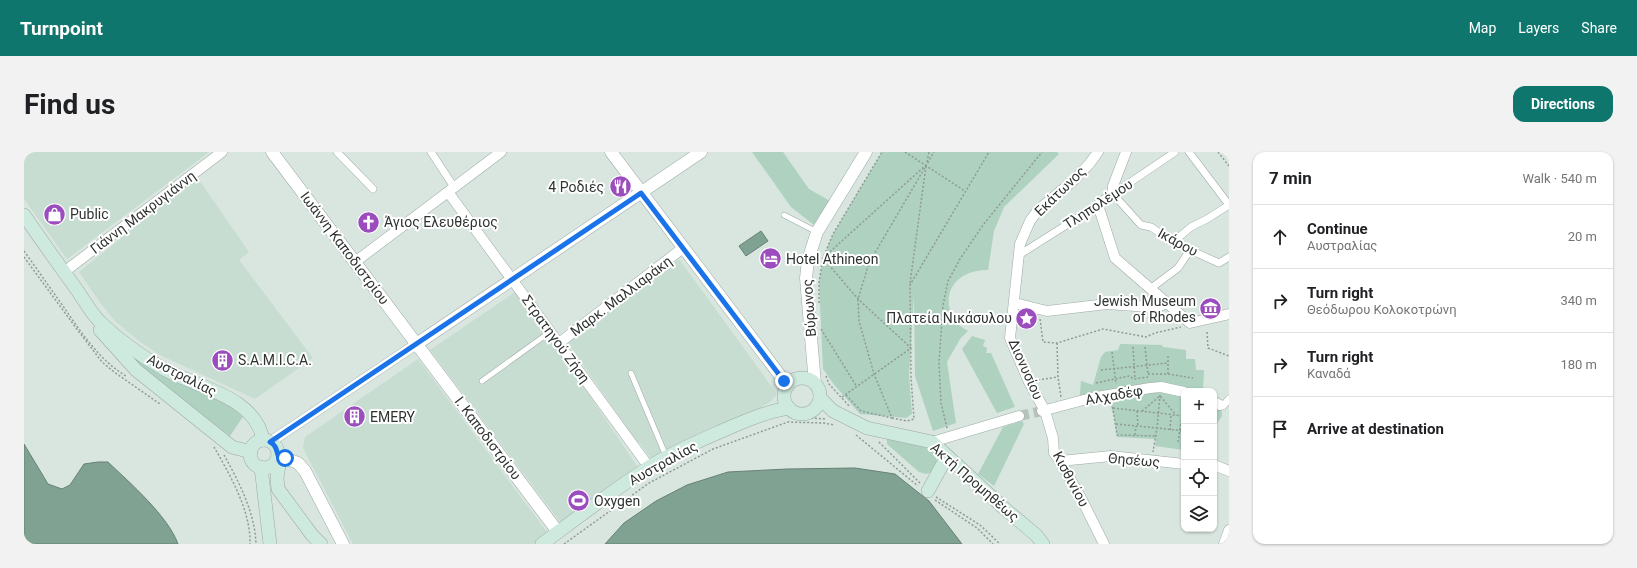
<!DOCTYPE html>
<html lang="en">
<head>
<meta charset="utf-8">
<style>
	body { margin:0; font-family:Roboto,sans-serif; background:#f2f2f2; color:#202124 }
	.controls { position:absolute; right:12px; bottom:12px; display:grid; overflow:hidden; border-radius:8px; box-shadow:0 1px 3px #0004 }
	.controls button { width:36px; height:36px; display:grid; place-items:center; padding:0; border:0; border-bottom:1px solid #e0e0e0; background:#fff; color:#202124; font:20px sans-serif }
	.stop { position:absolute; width:12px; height:12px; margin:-9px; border:3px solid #1a73e8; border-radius:50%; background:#fff }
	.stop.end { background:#1a73e8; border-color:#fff; box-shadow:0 1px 4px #0008 }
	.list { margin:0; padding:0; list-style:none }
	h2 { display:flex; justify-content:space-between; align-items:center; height:52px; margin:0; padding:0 16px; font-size:17px }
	h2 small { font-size:13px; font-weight:400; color:#757577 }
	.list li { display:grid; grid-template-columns:26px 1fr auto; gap:12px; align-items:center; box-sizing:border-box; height:64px; padding:0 16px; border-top:1px solid #e0e0e0 }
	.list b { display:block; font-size:15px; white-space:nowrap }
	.list p { margin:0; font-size:13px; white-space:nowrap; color:#757577 }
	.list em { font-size:13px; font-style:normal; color:#757577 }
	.icon { flex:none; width:22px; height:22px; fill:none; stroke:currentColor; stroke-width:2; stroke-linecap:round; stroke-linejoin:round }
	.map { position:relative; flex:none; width:1205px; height:392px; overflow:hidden; border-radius:12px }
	header { display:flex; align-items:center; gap:24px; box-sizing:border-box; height:56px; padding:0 20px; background:#0f766e; color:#fff }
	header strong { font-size:19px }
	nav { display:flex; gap:22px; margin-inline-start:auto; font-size:14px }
	.intro { display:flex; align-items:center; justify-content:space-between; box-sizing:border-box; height:96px; padding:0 24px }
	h1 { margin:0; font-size:28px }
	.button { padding:10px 18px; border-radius:12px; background:#0f766e; color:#fff; font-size:14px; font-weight:700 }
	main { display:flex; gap:24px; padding:0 24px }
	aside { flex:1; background:#fff; border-radius:12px; box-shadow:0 1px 3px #0004 }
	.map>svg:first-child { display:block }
	.built { fill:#c7ddd2 }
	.green { fill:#aed1c0 }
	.water { fill:#80a292; stroke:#678175 }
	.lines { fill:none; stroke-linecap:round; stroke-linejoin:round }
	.minor-tunnel { stroke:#b6c2bc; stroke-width:10; stroke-dasharray:10 5; stroke-linecap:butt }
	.service-casing { stroke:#9daaa4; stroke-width:6 }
	.pedestrian-casing { stroke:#9daaa4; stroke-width:8 }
	.minor-casing { stroke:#9daaa4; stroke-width:11 }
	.tertiary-casing { stroke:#9daaa4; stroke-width:13 }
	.secondary-casing { stroke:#9daaa4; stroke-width:14 }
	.path { stroke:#909a95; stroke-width:1.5; stroke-dasharray:2 2; stroke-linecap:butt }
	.service { stroke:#fff; stroke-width:5 }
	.pedestrian { stroke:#fff; stroke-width:7 }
	.minor { stroke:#fff; stroke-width:10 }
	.tertiary { stroke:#fff; stroke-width:12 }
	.secondary { stroke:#cee9de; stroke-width:13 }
	.route { stroke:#1a73e8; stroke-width:5 }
	.labels { text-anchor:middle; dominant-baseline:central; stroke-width:4; stroke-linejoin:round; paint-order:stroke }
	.poi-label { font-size:14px; fill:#2e3330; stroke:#fff; text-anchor:start }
	.street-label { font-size:14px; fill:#2e3330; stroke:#fff }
</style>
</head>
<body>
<header>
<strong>Turnpoint</strong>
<nav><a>Map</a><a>Layers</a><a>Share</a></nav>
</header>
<div class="intro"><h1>Find us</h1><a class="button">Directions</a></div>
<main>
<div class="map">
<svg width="1205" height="392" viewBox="0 0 1205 392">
	<rect width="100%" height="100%" fill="#d8e6df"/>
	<g class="built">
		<polygon points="0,0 185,0 43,107 0,47"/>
		<polygon points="173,25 225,100 215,108 289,206 231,247 136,203 115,189 92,170 77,152 55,120"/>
		<polygon points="655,107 753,242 746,250 736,256 628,308 615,290 614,291 543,190"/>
		<polygon points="494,138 617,320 540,375 406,198"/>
		<polygon points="394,207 526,384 514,392 329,392 279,296 281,285"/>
	</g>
	<g class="green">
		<polygon points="728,0 759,0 785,37 806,49 790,73 767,55"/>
		<path d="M858,0H1033L1035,2L980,55L970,79L964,118C954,118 943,120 935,127C917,142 924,170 944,179L936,187L923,210L932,271L909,279L891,224L890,143L885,223L888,262L882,266L836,262L811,234L799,217L795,130L799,106L809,82Z"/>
		<polygon points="948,184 961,188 959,194 963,196 962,201 967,201 991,255 973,261 938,197"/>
		<polygon points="1096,192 1138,193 1139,195 1162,198 1162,207 1171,207 1172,218 1180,218 1179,239 1160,239 1160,298 1131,294 1132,287 1093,285 1090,265 1085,248 1055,253 1057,229 1069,233 1077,205 1081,200 1094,198"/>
		<polygon points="101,196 144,222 211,257 220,263 206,284 118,216"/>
		<polygon points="1190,248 1197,251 1198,264 1190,276"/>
		<polygon points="998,269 1000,272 970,334 954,322 979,275"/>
		<path d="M863,286C880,289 907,290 913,309L908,320L902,322L895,320L863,292Z"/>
	</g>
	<g class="water">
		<polygon points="737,79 744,89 722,104 715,94"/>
		<path d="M0,292L24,332L38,337L46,333L60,312L74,310H84C106,331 144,364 154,392H0Z"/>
		<polygon points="831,316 871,322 905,349 938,392 581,392 600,371 632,349 663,333 704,320 763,317"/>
	</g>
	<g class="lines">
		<polyline class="minor-tunnel" points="995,264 1018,259"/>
		<defs>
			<g id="service">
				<polyline points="760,63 793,80"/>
				<polyline points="607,221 642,304"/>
				<polyline points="458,229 526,180"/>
			</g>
			<g id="pedestrian">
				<polyline points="313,0 349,37"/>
				<polyline points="407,0 430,35"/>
				<polyline points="1151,0 1089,42 1117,73 1127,75 1149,90 1166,98 1195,111 1205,105"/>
				<polyline points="1165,0 1205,53"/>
				<polyline points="1149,90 1167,75 1183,67 1205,53"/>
				<polyline points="995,103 1074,53"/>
				<polyline points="1126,137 1154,116 1166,98"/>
				<polyline points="1196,253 1199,254 1205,247"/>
			</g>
			<g id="minor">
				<polyline points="1074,0 1066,11 1050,28 1014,58 1006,69 996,92 986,186 1005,230 1021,259 1029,286 1030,301 1036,309 1058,348 1080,392"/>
				<polyline points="1102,0 1089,34 1089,42 1074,53 1091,106 1143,151"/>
				<polyline points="424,40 625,315"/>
				<polyline points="331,110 477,0"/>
				<polyline points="40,120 198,0"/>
				<polyline points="990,151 1023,159 1083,152 1126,155 1136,154 1143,151 1166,171 1205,162"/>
				<polyline points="535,191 659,96"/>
				<polyline points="1190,250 1196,253"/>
				<polyline points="1018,259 1067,246 1126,236 1137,235 1160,240"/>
				<polyline points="246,290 394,191"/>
				<polyline points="908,290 995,264"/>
				<polyline points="1036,309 1087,304 1160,312"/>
				<polyline points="1190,313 1205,319"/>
				<polyline points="1200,392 1205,378"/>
			</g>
			<g id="tertiary">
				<polyline points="248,0 534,380"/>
				<polyline points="587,0 764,234"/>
				<polyline points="394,191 677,0"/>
				<polyline points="791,232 782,126 784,108 793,80 842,0"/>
				<polyline points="256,308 261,306 274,311 281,319 319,392"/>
			</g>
			<g id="secondary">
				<path d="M0,63C17,88 35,113 53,138C60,148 67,161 76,170C95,188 117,204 140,217C173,235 232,245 239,288"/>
				<polyline points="76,178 112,218 208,295 227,300"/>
				<circle cx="778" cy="244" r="18"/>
				<polyline points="796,246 809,259 843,276 908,290 981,357 1012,383 1019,392"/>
				<circle cx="240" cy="302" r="14"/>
				<polyline points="254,304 256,308 253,325 254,337 288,383 297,392"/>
				<polyline points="237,315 246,392"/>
				<polyline points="904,339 923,304"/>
				<path d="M518,392C553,366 588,339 625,315C650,299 680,287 707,275C726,267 745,259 765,256"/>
			</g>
		</defs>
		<use href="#service" class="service-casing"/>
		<use href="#pedestrian" class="pedestrian-casing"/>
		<use href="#minor" class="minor-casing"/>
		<use href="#tertiary" class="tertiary-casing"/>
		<use href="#secondary" class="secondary-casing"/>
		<g class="path">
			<polyline points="881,0 941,39"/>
			<polyline points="1194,0 1205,14"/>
			<polyline points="903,10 905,0"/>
			<path d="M0,99C13,117 26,136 39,154C56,179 75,208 102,224"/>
			<polyline points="0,105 52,176 78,210 90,220 136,252"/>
			<polyline points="886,131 902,14"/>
			<polyline points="795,151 795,130 799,106 809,82 858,0"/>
			<polyline points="1016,167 1019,190 1033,191 1079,177 1122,185 1131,181 1157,175"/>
			<polyline points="797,177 833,235"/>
			<polyline points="1183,180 1184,196 1205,204"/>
			<polyline points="1033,191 1034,225 1037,245"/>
			<polyline points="1109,195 1111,227"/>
			<polyline points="1121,195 1124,223"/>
			<polyline points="1088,200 1092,232"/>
			<polyline points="1077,218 1144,211"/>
			<polyline points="1124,222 1144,222 1169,226"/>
			<polyline points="1144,222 1144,203"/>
			<polyline points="802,224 805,232 826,255"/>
			<polyline points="1014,228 1034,225"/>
			<polyline points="1072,231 1105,224 1110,227 1124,225"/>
			<polyline points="822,243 837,259 868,266 850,222 835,169 834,147 845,111 910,0"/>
			<polyline points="1136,243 1133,276 1160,279"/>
			<polyline points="818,245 887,196 834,147 799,106 902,13"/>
			<polyline points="1088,251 1093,283 1133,284"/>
			<polyline points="1089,256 1160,264"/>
			<polyline points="1113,259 1114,274"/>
			<polyline points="1118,259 1136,244 1152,263"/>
			<polyline points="771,265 801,267"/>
			<polyline points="868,266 883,269 890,267 887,225 886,133 965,0"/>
			<polyline points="1190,267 1192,261"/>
			<polyline points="1092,272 1133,276 1129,300"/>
			<polyline points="923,276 917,251 915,211 919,153 924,129 936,107 959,73 1018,0"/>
			<polyline points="1146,278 1147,263"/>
			<polyline points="832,283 894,334"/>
			<polyline points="1111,283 1112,274"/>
			<polyline points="855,290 896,331"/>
			<polyline points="1154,290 1160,251"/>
			<path d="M190,295C206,323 227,359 226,392"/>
			<path d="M200,303C215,330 231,361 232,392"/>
			<polyline points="912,345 956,373 976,392"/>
			<polyline points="911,348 953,376 969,392"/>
			<polyline points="540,392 625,331 689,297 764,270 799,271 811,273"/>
		</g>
		<use href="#service" class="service"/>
		<use href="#pedestrian" class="pedestrian"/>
		<use href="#minor" class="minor"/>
		<use href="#tertiary" class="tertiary"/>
		<use href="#secondary" class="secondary"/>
	</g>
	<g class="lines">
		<path class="route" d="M261,306L256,308C252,301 254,294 246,290L617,41L760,229"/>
	</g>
	<defs>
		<symbol id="restaurant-disc" viewBox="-11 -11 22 22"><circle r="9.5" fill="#9c4dbd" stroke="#fff"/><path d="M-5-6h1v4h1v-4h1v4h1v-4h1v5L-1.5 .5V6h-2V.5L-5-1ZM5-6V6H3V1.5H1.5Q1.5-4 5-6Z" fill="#fff"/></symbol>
		<symbol id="shop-disc" viewBox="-11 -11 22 22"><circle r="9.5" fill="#9c4dbd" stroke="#fff"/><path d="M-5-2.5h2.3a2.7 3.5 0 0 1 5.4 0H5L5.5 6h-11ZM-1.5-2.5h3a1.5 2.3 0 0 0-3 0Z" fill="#fff"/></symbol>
		<symbol id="church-disc" viewBox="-11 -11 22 22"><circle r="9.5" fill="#9c4dbd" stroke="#fff"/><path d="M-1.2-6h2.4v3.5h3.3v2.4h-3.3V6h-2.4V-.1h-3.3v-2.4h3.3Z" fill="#fff"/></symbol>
		<symbol id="hotel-disc" viewBox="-11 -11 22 22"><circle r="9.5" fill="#9c4dbd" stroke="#fff"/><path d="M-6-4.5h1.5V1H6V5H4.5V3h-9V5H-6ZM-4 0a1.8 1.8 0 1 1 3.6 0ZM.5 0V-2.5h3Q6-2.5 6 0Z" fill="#fff"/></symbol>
		<symbol id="museum-disc" viewBox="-11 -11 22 22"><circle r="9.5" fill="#9c4dbd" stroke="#fff"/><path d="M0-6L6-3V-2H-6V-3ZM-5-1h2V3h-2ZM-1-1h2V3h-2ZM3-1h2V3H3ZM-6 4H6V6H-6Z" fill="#fff"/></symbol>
		<symbol id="sight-disc" viewBox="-11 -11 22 22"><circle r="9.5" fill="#9c4dbd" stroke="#fff"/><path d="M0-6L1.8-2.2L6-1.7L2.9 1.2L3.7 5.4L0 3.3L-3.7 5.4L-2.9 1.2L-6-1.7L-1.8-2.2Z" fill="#fff"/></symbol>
		<symbol id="building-disc" viewBox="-11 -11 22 22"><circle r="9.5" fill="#9c4dbd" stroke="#fff"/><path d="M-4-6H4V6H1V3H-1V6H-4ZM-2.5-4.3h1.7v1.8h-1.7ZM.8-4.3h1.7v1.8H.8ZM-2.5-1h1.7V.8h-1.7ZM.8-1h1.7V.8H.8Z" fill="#fff"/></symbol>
		<symbol id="stadium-disc" viewBox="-11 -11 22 22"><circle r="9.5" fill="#9c4dbd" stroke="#fff"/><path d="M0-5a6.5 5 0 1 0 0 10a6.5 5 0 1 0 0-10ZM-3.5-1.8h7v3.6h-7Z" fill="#fff"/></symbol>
	</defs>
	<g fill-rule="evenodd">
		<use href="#restaurant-disc" x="584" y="22" width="25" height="25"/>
		<use href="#shop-disc" x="18" y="50" width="25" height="25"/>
		<use href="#church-disc" x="332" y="58" width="25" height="25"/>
		<use href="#hotel-disc" x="734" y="94" width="25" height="25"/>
		<use href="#museum-disc" x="1174" y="144" width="25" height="25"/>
		<use href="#sight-disc" x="990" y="154" width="25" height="25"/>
		<use href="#building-disc" x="186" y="196" width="25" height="25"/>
		<use href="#building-disc" x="318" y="252" width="25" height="25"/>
		<use href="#stadium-disc" x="542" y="336" width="25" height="25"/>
	</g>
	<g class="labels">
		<g class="poi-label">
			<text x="580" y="35" text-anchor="end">4 Ροδιές</text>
			<text x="46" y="62">Public</text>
			<text x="360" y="70">Άγιος Ελευθέριος</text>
			<text x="762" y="107">Hotel Athineon</text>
			<text x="1172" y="149" text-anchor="end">Jewish Museum<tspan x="1172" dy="16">of Rhodes</tspan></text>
			<text x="988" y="166" text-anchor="end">Πλατεία Νικάσυλου</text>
			<text x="214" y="208">S.A.M.I.C.A.</text>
			<text x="346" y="265">EMERY</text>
			<text x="570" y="349">Oxygen</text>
		</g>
		<g class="street-label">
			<text transform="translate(1036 39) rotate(-44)">Εκάτωνος</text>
			<text transform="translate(1074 52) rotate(-33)">Τληπολέμου</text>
			<text transform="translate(119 60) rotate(-37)">Γιάννη Μακρυγιάννη</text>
			<text transform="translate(1154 90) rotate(29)">Ικάρου</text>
			<text transform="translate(321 96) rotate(53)">Ιωάννη Καποδιστρίου</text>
			<text transform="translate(597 144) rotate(-37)">Μαρκ. Μαλλιαράκη</text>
			<text transform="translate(785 156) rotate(-94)">Βύρωνος</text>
			<text transform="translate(532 187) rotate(54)">Στρατηγού Ζήση</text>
			<text transform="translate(1002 217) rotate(66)">Διονυσίου</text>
			<text transform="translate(158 223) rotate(27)">Αυστραλίας</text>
			<text transform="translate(1090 243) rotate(-10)">Αλχαδέφ</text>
			<text transform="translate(464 286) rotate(53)">Ι. Καποδιστρίου</text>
			<text transform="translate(1110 308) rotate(5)">Θησέως</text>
			<text transform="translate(639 311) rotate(-29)">Αυστραλίας</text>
			<text transform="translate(1047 327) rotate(62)">Κισθινίου</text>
			<text transform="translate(951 330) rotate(41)">Ακτή Προμηθέως</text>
		</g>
	</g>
</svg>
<div class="controls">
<button>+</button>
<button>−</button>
<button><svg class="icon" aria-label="locate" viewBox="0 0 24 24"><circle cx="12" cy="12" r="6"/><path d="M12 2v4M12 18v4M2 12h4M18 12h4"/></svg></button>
<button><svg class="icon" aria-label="layers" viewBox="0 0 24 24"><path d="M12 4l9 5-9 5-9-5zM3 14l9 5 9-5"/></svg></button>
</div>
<div class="stop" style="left:261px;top:306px"></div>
<div class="stop end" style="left:760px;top:229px"></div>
</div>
<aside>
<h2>7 min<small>Walk · 540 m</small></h2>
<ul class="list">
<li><svg class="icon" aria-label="ahead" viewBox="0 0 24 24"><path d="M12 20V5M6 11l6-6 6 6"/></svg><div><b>Continue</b><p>Αυστραλίας</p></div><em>20 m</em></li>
<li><svg class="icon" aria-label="right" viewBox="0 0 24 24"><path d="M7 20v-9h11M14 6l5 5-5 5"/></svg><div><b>Turn right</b><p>Θεόδωρου Κολοκοτρώνη</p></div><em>340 m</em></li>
<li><svg class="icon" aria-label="right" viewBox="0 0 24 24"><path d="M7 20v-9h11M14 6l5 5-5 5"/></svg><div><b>Turn right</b><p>Καναδά</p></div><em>180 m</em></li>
<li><svg class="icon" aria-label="arrive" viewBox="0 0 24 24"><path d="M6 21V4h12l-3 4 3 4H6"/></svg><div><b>Arrive at destination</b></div></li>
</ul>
</aside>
</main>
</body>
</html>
